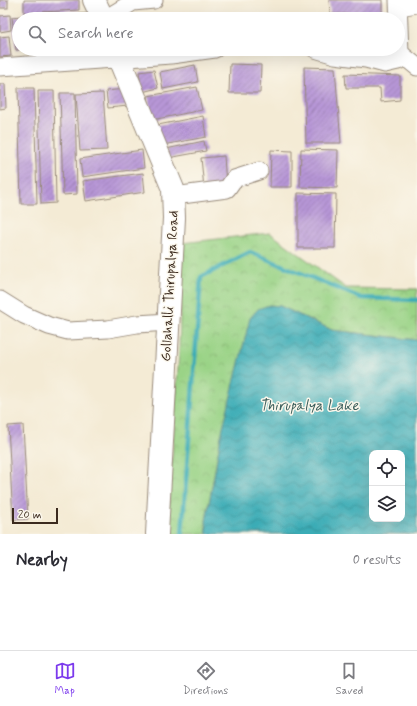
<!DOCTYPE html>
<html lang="en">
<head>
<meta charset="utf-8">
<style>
	body { margin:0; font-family:Mynerve,sans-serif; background:#f7f7f7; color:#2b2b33 }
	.controls { position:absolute; right:12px; bottom:12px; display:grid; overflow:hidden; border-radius:8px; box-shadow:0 4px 16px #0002 }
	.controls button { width:36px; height:36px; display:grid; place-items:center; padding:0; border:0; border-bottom:1px solid #e1e1e2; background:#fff; color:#2b2b33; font:20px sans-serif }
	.scale { position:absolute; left:12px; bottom:10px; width:46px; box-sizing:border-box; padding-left:4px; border:2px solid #3b2a1e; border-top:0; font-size:11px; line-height:14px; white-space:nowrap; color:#3b2a1e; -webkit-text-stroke:3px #fbf7ec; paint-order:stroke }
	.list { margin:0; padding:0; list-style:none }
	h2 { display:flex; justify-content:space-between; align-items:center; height:52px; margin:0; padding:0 16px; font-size:17px }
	h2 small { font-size:13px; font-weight:400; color:#7c7c81 }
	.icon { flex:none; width:22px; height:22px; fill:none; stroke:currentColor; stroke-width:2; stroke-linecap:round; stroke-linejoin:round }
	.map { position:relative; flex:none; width:417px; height:534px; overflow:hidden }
	.search { position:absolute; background:#fff; box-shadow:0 4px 16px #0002; left:12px; right:12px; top:12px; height:44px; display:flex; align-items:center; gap:10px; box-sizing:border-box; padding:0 14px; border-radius:22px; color:#7c7c81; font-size:15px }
	.sheet { height:116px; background:#fff }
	nav { display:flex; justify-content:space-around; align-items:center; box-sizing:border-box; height:56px; border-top:1px solid #e1e1e2; background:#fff; font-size:11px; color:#7c7c81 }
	nav a { display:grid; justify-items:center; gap:2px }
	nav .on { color:#7c3aed }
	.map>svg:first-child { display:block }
	.park { fill:url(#park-crowns); stroke:#6a7e52 }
	.water { fill:url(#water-waves); stroke:#3b6b6a; fill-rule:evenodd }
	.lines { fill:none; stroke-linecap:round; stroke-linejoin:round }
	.stream { stroke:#3bacb6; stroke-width:4.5 }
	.building { fill:url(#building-hatch) }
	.street-casing { stroke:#988a7a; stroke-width:19 }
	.secondary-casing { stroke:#988a7a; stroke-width:24 }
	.street { stroke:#fff; stroke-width:17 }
	.secondary { stroke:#fff; stroke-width:22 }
	.labels { text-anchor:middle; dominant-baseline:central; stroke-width:3; stroke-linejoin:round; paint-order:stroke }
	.street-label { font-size:14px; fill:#3b2a1e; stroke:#fbf7ec }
	.water-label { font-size:15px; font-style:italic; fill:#3b5e5b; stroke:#fbf7ec }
</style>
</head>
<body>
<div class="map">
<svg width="417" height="534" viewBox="0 0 417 534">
	<defs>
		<pattern id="park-crowns" width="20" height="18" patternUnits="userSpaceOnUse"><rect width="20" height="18" fill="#9ad386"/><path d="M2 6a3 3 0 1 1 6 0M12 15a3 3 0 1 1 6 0" fill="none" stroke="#86b573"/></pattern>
		<pattern id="water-waves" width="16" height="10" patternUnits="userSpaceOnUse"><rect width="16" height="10" fill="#3bacb6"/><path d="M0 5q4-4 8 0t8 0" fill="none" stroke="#338c93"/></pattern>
		<pattern id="building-hatch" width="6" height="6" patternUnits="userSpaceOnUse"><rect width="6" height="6" fill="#b796d7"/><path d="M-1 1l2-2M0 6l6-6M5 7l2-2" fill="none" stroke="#967bae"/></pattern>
	</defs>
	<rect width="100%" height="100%" fill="#fbf7ec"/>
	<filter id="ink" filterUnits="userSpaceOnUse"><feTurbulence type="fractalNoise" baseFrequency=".025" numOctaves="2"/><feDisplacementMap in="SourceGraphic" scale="8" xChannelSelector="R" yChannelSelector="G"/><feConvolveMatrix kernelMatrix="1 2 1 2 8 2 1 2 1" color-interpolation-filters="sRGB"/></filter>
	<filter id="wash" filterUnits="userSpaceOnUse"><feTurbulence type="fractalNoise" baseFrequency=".012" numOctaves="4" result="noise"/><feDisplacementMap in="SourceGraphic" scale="16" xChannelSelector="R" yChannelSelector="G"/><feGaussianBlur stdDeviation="0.9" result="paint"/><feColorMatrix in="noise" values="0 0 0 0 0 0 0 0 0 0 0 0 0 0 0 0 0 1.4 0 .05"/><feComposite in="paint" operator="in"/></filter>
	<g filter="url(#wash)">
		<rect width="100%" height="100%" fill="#f4ebd5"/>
		<polygon class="park" points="270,233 346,288 417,289 417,340 332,330 280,306 269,305 221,436 206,521 207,534 169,534 168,519 179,352 182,243"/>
		<path class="water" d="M269,305L280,306L332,330L417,340V534H207L206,521L221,436L250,318L258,309ZM372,453H402V519H372Z"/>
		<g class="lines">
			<polyline class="stream" points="182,534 201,277 250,252 361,298 417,300"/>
		</g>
		<g id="blocks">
			<g class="building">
				<rect x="0" y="0" width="8" height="8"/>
				<polygon points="24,0 79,0 79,10 24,13"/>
				<polygon points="329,0 382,0 382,14 330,14"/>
				<polygon points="92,13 92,19 75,19 75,14"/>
				<polygon points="39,14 39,19 19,19 19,50 16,50 12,17"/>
				<polygon points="10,15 11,30 0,32 0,16"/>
				<rect x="41" y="16" width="17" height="3"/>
				<polygon points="327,17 341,18 340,19 327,19"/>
				<polygon points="9,36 11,56 0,57 0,37"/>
				<polygon points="84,49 103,49 103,51 85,55"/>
				<polygon points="339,49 394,49 393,53 339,50"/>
				<polygon points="230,64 261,65 260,93 229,93"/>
				<polygon points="195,65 198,82 163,89 160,72"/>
				<polygon points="304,67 335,68 341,143 306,143"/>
				<polygon points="154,70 158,88 142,92 139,72"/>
				<polygon points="345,74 400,76 400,100 381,102 380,88 346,88"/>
				<polygon points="0,84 5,84 6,108 0,109"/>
				<polygon points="197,87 202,110 152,120 148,96"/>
				<polygon points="18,88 34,88 37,204 21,204"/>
				<polygon points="125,89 128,106 108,108 106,91"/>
				<polygon points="38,91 54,91 56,203 41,204"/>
				<polygon points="60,93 75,93 77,194 63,195"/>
				<polygon points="103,93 107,150 80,151 76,94"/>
				<polygon points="203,116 206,137 157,146 153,126"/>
				<polygon points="204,141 206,151 168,158 166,149"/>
				<polygon points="301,149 338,150 337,188 300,187"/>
				<polygon points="142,150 144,168 82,177 80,159"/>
				<polygon points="271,150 292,151 292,187 270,187"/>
				<polygon points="224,156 226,186 204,188 201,158"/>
				<polygon points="143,173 145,192 86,201 83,181"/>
				<polygon points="298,193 336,194 335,248 298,248"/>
				<polygon points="23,425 28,519 13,520 8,426"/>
			</g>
		</g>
	</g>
	<g filter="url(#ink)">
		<use href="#blocks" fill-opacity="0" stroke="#988a7a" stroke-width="1"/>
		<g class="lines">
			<defs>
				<g id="street">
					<polyline points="399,7 417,4"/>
					<polyline points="105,19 133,2 154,0"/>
					<polyline points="315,49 335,55 366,59 385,64 398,61 400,53 398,0"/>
					<polyline points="400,53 417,67"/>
					<polyline points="0,67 171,55 215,49"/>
					<polyline points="174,196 227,189 234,179 259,171"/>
					<polyline points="0,300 24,315 49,326 68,331 108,329 137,324 169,322"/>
				</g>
				<g id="secondary">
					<polyline points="94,0 103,19"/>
					<polyline points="115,49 173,189 174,218 157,534"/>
				</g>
			</defs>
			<use href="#street" class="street-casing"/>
			<use href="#secondary" class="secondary-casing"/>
			<use href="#street" class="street"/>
			<use href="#secondary" class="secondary"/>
		</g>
	</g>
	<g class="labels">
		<g class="street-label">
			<text transform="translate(170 286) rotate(-87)">Gollahalli Thirupalya Road</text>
		</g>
		<g class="water-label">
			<text x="309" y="406">Thirupalya Lake</text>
		</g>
	</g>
</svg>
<div class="controls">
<button><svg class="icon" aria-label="locate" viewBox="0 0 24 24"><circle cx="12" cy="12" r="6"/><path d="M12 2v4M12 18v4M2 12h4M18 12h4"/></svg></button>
<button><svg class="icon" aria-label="layers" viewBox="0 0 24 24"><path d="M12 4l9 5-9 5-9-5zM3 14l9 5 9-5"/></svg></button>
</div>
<div class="scale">20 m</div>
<div class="search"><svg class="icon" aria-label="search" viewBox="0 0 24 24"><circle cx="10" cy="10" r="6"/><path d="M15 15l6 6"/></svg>Search here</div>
</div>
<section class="sheet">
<h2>Nearby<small>0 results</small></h2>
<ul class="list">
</ul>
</section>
<nav>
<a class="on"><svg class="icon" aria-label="map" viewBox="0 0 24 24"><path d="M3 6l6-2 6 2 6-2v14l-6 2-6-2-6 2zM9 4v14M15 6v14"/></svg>Map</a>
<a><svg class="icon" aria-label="directions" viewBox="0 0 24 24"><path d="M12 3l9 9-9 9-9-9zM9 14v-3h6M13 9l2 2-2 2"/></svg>Directions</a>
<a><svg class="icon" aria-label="saved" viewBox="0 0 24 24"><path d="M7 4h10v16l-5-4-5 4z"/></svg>Saved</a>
</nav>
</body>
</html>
